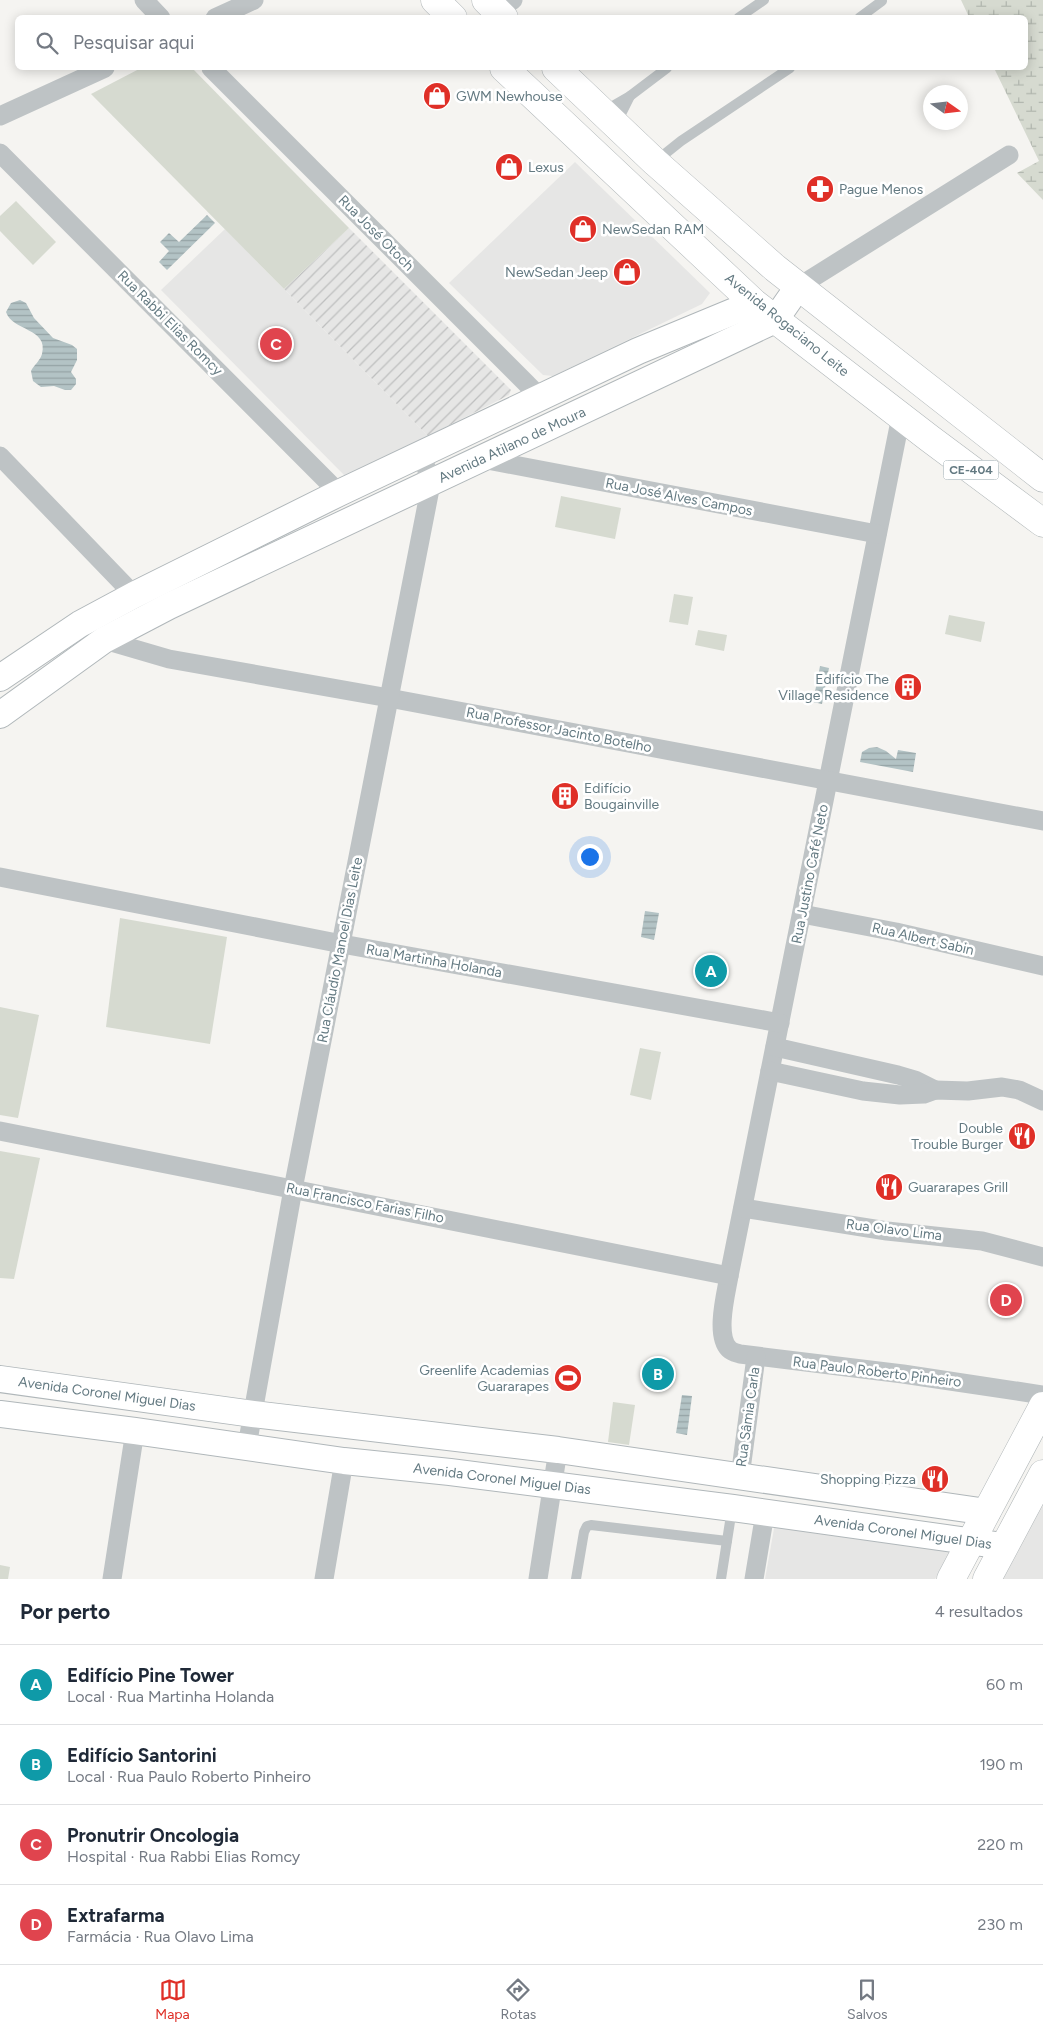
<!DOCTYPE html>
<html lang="pt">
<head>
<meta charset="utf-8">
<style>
	body { margin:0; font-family:Figtree,sans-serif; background:#f2f2f3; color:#1f2937 }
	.compass { position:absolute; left:923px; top:85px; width:45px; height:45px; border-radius:50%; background:#fff; box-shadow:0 2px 12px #0003; rotate:104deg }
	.you { position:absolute; left:589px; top:856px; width:18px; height:18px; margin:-12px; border:4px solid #fff; border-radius:50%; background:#1a73e8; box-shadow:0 0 0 8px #1a73e833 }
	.badge { display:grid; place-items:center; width:32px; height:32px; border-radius:50%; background:#df2f27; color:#fff; font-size:16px; font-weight:700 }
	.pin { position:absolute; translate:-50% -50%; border:2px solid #fff; box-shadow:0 1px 5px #0006 }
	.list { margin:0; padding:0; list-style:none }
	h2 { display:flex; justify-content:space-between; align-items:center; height:65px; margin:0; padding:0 20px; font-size:21px }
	h2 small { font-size:16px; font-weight:400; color:#747a83 }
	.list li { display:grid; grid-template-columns:32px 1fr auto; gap:15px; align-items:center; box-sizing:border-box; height:80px; padding:0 20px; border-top:1px solid #e0e1e3 }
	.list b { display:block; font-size:19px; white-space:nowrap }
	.list p { margin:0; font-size:16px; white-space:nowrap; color:#747a83 }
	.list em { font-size:16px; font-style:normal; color:#747a83 }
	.icon { flex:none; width:28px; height:28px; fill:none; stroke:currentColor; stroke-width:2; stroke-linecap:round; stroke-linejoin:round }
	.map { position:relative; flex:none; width:1043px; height:1579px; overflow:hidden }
	.search { position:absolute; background:#fff; box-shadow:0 2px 12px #0003; left:15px; right:15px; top:15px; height:55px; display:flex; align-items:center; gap:12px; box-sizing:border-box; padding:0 18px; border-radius:8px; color:#747a83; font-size:19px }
	.sheet { height:385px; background:#fff }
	nav { display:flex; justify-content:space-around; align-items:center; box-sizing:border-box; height:70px; border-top:1px solid #e0e1e3; background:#fff; font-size:14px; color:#747a83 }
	nav a { display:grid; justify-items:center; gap:2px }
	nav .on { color:#df2f27 }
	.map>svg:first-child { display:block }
	.built { fill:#e6e6e5 }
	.industrial { fill:url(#industrial-furrows) }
	.green { fill:#d6dad0 }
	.wetland { fill:url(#wetland-marsh) }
	.water { fill:url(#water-rules) }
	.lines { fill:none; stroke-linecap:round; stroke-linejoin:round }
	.secondary-casing { stroke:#b0b7ba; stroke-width:28 }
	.primary-casing { stroke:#b1b7b9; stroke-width:29 }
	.lane { stroke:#bec3c5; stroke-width:10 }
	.street { stroke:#bec3c5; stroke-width:19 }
	.secondary { stroke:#fff; stroke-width:26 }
	.primary { stroke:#fff; stroke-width:28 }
	.labels { text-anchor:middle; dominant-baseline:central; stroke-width:5; stroke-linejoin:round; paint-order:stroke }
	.shield { fill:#fff; stroke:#92a2a8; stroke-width:1 }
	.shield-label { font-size:12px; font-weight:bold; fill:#647a82 }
	.poi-label { font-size:14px; fill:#647a82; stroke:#fff; text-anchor:start }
	.street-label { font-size:14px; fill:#647a82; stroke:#fff }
</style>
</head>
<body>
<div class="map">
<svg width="1043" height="1579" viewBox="0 0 1043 1579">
	<defs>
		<pattern id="industrial-furrows" width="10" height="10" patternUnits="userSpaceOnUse" patternTransform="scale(1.25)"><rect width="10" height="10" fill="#e6e6e5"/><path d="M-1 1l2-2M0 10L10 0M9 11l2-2" fill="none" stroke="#bebfbf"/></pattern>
		<pattern id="wetland-marsh" width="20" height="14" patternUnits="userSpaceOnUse" patternTransform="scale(1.25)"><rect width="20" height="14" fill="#d6dad0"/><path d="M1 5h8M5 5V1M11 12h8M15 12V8" fill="none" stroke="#b1b6ae"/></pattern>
		<pattern id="water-rules" width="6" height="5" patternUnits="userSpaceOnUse" patternTransform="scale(1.25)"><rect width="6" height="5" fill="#b3c3c5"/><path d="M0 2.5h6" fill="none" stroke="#95a3a5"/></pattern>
	</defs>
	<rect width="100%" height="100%" fill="#f5f4f1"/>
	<g class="built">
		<polygon points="575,162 710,293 702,304 553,376 543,375 449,283"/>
		<polygon points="225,229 428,436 347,478 161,290"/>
		<polygon points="1043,1499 1043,1579 1001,1579"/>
		<polygon points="775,1523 950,1551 935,1579 765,1579"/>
	</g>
	<polygon class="industrial" points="349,228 511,390 509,395 428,436 284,289"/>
	<g class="green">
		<polygon points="141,68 192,68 349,228 284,289 91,94"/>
		<polygon points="16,201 56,242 33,265 0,231 0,216"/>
		<polygon points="561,496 621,508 615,539 555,527"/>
		<polygon points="674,594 693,597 688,625 669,622"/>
		<polygon points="949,615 985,622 981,642 945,634"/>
		<polygon points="698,630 727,635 724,651 695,645"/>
		<polygon points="120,918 227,937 210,1044 106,1027"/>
		<polygon points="0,1007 39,1015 18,1118 0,1115"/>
		<polygon points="640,1048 661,1052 651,1100 630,1095"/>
		<polygon points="0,1151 40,1158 14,1279 0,1278"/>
		<polygon points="613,1402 635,1405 629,1445 608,1442"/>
		<polygon points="0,1565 10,1567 8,1579 0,1579"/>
	</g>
	<polygon class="wetland" points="961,0 1043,0 1043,200 1017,173 1039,161 994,68 1026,68 1026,18 969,17"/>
	<g class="water">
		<polygon points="207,215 215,223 167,270 159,262 169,251 160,242 169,233 179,242"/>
		<path d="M20,300L26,303L34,318L53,338L72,345L77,349V360L71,372L76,379V384L71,390H65L54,386L41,387L33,381L31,371C34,365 40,361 42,354C49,328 12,331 6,312L11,303Z"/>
		<polygon points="820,666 829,668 822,704 813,702"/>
		<polygon points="877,747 886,751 896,759 898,750 916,753 913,772 860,762 862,752 869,748"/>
		<polygon points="645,911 659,913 654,940 641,937"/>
		<polygon points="682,1395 692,1396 687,1435 676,1433"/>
	</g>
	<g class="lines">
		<defs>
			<g id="secondary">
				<polyline points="0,678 80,624 134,595 339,493 638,351 754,303"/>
				<polyline points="0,715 104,640 169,606 775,320 798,287"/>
				<polyline points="0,1379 253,1414 558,1450 987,1512"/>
				<polyline points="0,1414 135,1431 344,1461 450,1472 733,1508 1003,1546"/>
			</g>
			<g id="primary">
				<polyline points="435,0 453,18"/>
				<polyline points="486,0 504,18"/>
				<polyline points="504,68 754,303 929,438 1043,523"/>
				<polyline points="556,68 655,162 775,268 1043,478"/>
				<polyline points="951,1579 1043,1406"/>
				<polyline points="987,1579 1043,1474"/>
			</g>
		</defs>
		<use href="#secondary" class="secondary-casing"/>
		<use href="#primary" class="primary-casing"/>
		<g class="lane">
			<polyline points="738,18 764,0"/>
			<polyline points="859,18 882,1"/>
			<polyline points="604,111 630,96 667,68"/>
			<polyline points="616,124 630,96"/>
			<polyline points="656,161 681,141 790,68"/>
			<polyline points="576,1579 584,1532 587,1526 591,1525 727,1541"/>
			<polyline points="721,1579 732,1509"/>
		</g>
		<g class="street">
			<polyline points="144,0 161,18"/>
			<polyline points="497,11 513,0"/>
			<polyline points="215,18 254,0"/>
			<polyline points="211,68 541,398"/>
			<polyline points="0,116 105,68"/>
			<polyline points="0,153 339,493"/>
			<polyline points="798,287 1009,155"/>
			<path d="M901,416L729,1276C726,1294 715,1335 729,1349C732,1352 737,1353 740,1354L903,1374L1043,1395"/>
			<polyline points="0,456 134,595"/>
			<polyline points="482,459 877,534"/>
			<polyline points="98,636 104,640 169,659 389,698 1043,821"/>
			<polyline points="0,877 342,944 780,1023"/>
			<polyline points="802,914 896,932 1043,966"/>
			<polyline points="775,1047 898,1075 915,1080 935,1090"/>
			<polyline points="770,1071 863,1091 900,1095 924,1094 935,1090 968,1091 1002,1087 1019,1090 1043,1101"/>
			<polyline points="0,1131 729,1276"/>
			<polyline points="743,1208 887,1231 982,1241 1043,1257"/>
			<polyline points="247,1446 293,1189 431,484 422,454"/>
			<polyline points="740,1477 756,1357"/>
			<polyline points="112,1579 135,1431"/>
			<polyline points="324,1579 344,1461"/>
			<polyline points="538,1579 558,1450"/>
			<polyline points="754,1579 765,1513"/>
		</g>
		<use href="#secondary" class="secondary"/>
		<use href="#primary" class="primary"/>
	</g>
	<defs>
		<symbol id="shop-disc" viewBox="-11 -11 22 22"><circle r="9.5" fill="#df2f27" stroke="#fff"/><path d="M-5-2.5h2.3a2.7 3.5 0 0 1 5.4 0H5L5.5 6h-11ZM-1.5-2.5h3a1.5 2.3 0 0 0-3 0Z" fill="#fff"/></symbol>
		<symbol id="pharmacy-disc" viewBox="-11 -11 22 22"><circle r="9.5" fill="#df2f27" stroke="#fff"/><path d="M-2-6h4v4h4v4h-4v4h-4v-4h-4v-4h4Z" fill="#fff"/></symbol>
		<symbol id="building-disc" viewBox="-11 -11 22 22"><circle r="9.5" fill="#df2f27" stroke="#fff"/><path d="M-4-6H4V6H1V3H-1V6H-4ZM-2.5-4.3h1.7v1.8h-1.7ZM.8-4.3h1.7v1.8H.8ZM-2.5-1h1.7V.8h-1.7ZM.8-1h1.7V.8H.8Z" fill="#fff"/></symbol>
		<symbol id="restaurant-disc" viewBox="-11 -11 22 22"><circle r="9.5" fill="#df2f27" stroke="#fff"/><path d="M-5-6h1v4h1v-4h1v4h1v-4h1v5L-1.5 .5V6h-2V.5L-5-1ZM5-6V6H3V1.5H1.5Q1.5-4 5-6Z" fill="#fff"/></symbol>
		<symbol id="stadium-disc" viewBox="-11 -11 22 22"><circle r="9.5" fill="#df2f27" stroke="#fff"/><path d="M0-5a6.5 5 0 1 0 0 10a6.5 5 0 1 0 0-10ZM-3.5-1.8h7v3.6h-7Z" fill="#fff"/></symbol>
	</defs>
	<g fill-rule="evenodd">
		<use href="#shop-disc" x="421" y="80" width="32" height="32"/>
		<use href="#shop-disc" x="493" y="151" width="32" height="32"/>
		<use href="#pharmacy-disc" x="804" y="173" width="32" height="32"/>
		<use href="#shop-disc" x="567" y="213" width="32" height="32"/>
		<use href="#shop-disc" x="611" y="256" width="32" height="32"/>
		<use href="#building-disc" x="892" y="671" width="32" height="32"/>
		<use href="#building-disc" x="549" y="780" width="32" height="32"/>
		<use href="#restaurant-disc" x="1006" y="1120" width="32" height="32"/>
		<use href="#restaurant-disc" x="873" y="1171" width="32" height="32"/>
		<use href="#stadium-disc" x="552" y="1362" width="32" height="32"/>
		<use href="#restaurant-disc" x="919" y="1463" width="32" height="32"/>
	</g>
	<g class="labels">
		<rect class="shield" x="943.5" y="460.5" width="55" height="19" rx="4"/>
		<g class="shield-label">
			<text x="971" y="470">CE-404</text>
		</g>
		<g class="poi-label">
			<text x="456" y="96">GWM Newhouse</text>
			<text x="528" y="167">Lexus</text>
			<text x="839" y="189">Pague Menos</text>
			<text x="602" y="229">NewSedan RAM</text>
			<text x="608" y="272" text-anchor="end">NewSedan Jeep</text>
			<text x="889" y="679" text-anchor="end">Edifício The<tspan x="889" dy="16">Village Residence</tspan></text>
			<text x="584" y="788">Edifício<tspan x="584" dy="16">Bougainville</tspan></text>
			<text x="1003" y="1128" text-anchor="end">Double<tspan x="1003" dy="16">Trouble Burger</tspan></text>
			<text x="908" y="1187">Guararapes Grill</text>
			<text x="549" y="1370" text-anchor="end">Greenlife Academias<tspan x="549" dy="16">Guararapes</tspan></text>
			<text x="916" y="1479" text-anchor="end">Shopping Pizza</text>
		</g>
		<g class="street-label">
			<text transform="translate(376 233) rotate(45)">Rua José Otoch</text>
			<text transform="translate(170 323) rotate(45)">Rua Rabbi Elias Romcy</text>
			<text transform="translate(787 325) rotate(39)">Avenida Rogaciano Leite</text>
			<text transform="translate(512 445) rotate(-25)">Avenida Atilano de Moura</text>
			<text transform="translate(679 497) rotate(11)">Rua José Alves Campos</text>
			<text transform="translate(559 730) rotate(11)">Rua Professor Jacinto Botelho</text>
			<text transform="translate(810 874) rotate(-79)">Rua Justino Café Neto</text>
			<text transform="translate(923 939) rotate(13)">Rua Albert Sabin</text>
			<text transform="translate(340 950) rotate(-79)">Rua Cláudio Manoel Dias Leite</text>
			<text transform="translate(434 961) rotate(10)">Rua Martinha Holanda</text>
			<text transform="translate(365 1203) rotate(11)">Rua Francisco Farias Filho</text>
			<text transform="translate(894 1230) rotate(7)">Rua Olavo Lima</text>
			<text transform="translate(877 1372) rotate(7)">Rua Paulo Roberto Pinheiro</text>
			<text transform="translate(107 1394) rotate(8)">Avenida Coronel Miguel Dias</text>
			<text transform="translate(748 1417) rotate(-82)">Rua Sâmia Carla</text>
			<text transform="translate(502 1479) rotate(7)">Avenida Coronel Miguel Dias</text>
			<text transform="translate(903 1532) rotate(8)">Avenida Coronel Miguel Dias</text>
		</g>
	</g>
</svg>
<svg class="compass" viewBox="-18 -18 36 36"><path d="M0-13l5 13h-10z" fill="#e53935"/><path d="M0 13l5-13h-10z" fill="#747a83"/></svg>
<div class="you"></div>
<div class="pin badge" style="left:711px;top:971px;background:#0f9aa8">A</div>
<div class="pin badge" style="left:658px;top:1374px;background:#0f9aa8">B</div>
<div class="pin badge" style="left:276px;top:344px;background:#e0444e">C</div>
<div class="pin badge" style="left:1006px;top:1300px;background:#e0444e">D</div>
<div class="search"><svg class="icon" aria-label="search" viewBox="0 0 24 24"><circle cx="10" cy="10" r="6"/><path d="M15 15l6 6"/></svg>Pesquisar aqui</div>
</div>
<section class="sheet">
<h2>Por perto<small>4 resultados</small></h2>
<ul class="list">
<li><span class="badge" style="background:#0f9aa8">A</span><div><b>Edifício Pine Tower</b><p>Local · Rua Martinha Holanda</p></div><em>60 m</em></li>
<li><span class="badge" style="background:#0f9aa8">B</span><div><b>Edifício Santorini</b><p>Local · Rua Paulo Roberto Pinheiro</p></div><em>190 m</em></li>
<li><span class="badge" style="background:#e0444e">C</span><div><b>Pronutrir Oncologia</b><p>Hospital · Rua Rabbi Elias Romcy</p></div><em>220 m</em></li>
<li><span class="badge" style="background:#e0444e">D</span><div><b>Extrafarma</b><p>Farmácia · Rua Olavo Lima</p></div><em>230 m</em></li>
</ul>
</section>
<nav>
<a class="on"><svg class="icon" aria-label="map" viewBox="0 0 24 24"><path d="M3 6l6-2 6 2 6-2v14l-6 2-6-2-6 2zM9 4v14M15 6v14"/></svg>Mapa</a>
<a><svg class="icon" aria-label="directions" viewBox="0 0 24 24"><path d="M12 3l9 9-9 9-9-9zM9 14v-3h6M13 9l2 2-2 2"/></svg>Rotas</a>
<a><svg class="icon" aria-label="saved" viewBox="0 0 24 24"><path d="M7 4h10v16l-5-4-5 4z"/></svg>Salvos</a>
</nav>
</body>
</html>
